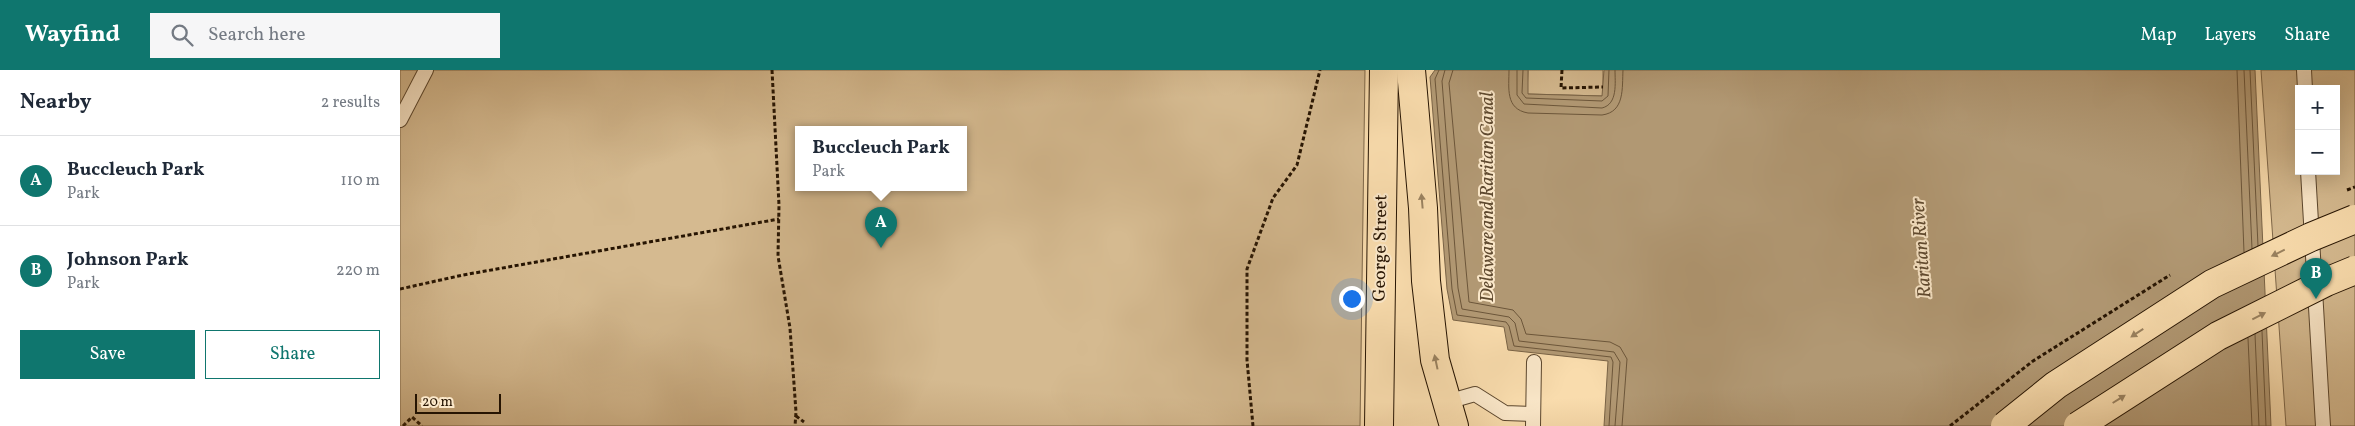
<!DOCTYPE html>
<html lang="en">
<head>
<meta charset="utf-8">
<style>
	body { margin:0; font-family:Vollkorn,serif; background:#f6f6f7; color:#1f2937 }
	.controls { position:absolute; right:15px; top:15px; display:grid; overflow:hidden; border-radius:0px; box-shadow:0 5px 20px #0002 }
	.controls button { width:45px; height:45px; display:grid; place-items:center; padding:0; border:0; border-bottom:1px solid #e0e1e3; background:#fff; color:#1f2937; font:25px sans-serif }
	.scale { position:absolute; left:15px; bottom:12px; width:86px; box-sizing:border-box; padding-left:5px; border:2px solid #261402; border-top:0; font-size:14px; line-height:18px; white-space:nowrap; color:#261402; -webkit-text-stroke:4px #fbe8ca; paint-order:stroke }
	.you { position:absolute; left:951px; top:228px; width:18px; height:18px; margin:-12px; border:4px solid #fff; border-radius:50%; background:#1a73e8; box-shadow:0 0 0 8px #1a73e833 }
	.badge { display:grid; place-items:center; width:32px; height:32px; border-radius:50%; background:#0f766e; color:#fff; font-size:16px; font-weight:700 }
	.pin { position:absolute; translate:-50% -41px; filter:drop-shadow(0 1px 2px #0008) }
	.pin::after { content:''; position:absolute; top:26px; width:18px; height:15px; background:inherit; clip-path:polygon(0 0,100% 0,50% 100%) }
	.popup { position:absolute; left:395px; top:56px; width:172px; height:65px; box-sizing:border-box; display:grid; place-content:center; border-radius:0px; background:#fff; filter:drop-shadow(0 1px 4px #0005); font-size:16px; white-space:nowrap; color:#747a83 }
	.popup b { font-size:19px; color:#1f2937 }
	.popup::after { content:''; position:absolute; left:50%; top:100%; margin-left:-10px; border:10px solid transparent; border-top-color:#fff }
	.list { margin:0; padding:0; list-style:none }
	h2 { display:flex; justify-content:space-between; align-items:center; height:65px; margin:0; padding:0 20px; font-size:21px }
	h2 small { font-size:16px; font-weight:400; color:#747a83 }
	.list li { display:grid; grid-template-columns:32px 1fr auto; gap:15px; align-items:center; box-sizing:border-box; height:90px; padding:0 20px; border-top:1px solid #e0e1e3 }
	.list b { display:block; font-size:19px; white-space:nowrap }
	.list p { margin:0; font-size:16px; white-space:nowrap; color:#747a83 }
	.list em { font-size:16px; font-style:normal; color:#747a83 }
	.actions { display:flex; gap:10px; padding:15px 20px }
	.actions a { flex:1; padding:11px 0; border:1px solid #0f766e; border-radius:0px; text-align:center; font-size:18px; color:#0f766e }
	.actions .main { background:#0f766e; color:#fff }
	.icon { flex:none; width:28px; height:28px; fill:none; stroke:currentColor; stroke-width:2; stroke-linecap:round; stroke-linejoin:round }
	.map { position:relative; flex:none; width:1955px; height:356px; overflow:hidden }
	header { display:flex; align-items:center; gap:30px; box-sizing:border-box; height:70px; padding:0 25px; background:#0f766e; color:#fff }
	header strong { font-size:24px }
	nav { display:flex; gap:28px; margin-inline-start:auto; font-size:18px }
	.search { width:350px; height:45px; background:#f6f6f7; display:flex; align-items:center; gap:12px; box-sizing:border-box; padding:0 18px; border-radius:0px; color:#747a83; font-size:19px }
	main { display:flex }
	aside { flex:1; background:#fff }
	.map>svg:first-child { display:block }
	.green { fill:#d5ba90; stroke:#7e6749; fill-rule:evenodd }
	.water { fill:#b19873; stroke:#796346 }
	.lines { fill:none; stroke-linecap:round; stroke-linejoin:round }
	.shore { stroke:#6c563a; stroke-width:1 }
	.lane-casing { stroke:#5b462d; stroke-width:16 }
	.primary-casing { stroke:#261402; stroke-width:30 }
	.highway-casing { stroke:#261402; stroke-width:30 }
	.path { stroke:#261402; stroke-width:3; stroke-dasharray:4 2.5; stroke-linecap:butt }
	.lane { stroke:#fbe8ca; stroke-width:14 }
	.primary { stroke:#f9dcad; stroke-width:28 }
	.highway { stroke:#f9dcad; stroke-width:28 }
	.highway-bridge-casing { stroke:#261402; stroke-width:30; stroke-linecap:butt }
	.path-bridge { stroke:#261402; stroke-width:3; stroke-dasharray:4 2.5; stroke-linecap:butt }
	.highway-bridge { stroke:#f9dcad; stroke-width:28 }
	.oneway { fill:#9a8260 }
	.labels { text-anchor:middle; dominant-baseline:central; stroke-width:4; stroke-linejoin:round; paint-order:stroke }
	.street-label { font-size:18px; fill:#261402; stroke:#fbe8ca }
	.water-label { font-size:19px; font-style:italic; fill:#5e492f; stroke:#fbe8ca }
</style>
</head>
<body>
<header>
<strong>Wayfind</strong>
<div class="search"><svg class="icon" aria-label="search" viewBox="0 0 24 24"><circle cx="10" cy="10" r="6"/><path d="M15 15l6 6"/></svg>Search here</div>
<nav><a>Map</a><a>Layers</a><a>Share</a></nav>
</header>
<main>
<aside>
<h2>Nearby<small>2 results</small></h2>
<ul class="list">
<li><span class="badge">A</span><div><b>Buccleuch Park</b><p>Park</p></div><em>110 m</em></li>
<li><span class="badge">B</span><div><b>Johnson Park</b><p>Park</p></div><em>220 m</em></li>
</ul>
<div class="actions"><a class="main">Save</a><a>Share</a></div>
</aside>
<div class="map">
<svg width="1955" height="356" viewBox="0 0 1955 356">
	<rect width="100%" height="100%" fill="#f9dcad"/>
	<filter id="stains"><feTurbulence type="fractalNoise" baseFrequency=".004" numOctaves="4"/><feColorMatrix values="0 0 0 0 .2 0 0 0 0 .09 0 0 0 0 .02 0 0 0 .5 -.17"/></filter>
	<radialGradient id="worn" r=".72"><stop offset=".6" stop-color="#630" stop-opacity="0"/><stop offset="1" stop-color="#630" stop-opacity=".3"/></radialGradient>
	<g class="green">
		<path d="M0,0H965L960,356H0ZM398,59H564V117H398Z"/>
		<polygon points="1128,0 1203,0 1203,26 1127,24"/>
		<path d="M1861,0H1955V356H1886ZM1899,19H1936V101H1899Z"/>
	</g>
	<polygon class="water" points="1035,0 1128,0 1128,24 1202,26 1204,0 1855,0 1871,356 1204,356 1208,291 1108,280 1104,257 1053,250 1047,219 1030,7"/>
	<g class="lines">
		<g class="shore">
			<polyline points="1039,0 1035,9 1052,219 1057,245 1106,252 1109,256 1114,276 1211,287 1213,292 1209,356"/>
			<polyline points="1045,0 1042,11 1058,218 1062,239 1109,247 1115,253 1119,271 1214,282 1220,292 1215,356"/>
			<polyline points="1053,0 1049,13 1069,232 1113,240 1121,249 1126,264 1210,272 1220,277 1227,289 1222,356"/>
			<path d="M1109,0C1109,18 1105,39 1128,43L1202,45C1225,42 1222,18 1223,0"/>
			<path d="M1117,0V25L1124,34L1202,38C1218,34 1215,13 1215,0"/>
			<polyline points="1123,0 1122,23 1126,28 1202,31 1208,26 1209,0"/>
			<polyline points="1837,0 1844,182"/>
			<polyline points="1844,0 1852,179"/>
			<polyline points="1850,0 1858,176"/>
			<polyline points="1862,261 1866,356"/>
			<polyline points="1855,264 1859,356"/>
			<polyline points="1848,268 1852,356"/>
		</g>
		<defs>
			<g id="lane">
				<polyline points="1904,0 1905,19"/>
				<polyline points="0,50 26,0"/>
				<polyline points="1908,101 1923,356"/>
				<polyline points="1047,332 1075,324 1105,343 1133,344"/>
				<polyline points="1133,356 1134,292"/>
			</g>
			<polyline id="primary" points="979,356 984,0"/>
			<polyline id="highway" points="1011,0 1023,138 1026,211 1035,290 1054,356"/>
		</defs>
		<use href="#lane" class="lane-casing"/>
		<use href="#primary" class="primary-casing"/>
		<use href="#highway" class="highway-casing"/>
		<g class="path">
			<polyline points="372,0 379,135 378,186 390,258 396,342 395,356"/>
			<polyline points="1162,0 1161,18 1203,17"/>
			<polyline points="0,219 63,205 379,149"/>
			<polyline points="396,346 404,352"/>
			<polyline points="3,356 12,347 22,356"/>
			<polyline points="853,356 847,290 847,199 873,128 897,95 920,0"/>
		</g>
		<use href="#lane" class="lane"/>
		<use href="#primary" class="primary"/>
		<use href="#highway" class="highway"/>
		<defs>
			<g id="highway-bridge">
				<polyline points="1605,356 1656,315 1812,214 1911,167 1955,149"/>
				<polyline points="1678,356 1818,266 1926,212 1955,200"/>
			</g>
		</defs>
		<use href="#highway-bridge" class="highway-bridge-casing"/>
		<g class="path-bridge">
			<polyline points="1947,120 1955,117"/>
			<polyline points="1550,356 1633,291 1770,205"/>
		</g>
		<use href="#highway-bridge" class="highway-bridge"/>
	</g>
	<defs><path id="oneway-solid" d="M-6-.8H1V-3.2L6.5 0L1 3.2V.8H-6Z" transform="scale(1.25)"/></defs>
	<g class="oneway">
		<use href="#oneway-solid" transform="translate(1022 131) rotate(-95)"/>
		<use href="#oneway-solid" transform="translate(1878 183) rotate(154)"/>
		<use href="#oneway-solid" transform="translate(1859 246) rotate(-27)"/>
		<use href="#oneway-solid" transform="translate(1737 263) rotate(147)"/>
		<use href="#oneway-solid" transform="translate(1036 292) rotate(-102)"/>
		<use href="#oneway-solid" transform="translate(1719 329) rotate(-32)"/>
	</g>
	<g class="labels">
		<g class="street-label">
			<text transform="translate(981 178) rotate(-89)">George Street</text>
		</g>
		<g class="water-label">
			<text transform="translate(1088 127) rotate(-90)">Delaware and Raritan Canal</text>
			<text transform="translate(1522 178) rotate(-94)">Raritan River</text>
		</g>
	</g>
	<rect width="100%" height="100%" filter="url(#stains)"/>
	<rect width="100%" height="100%" fill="url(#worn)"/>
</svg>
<div class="controls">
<button>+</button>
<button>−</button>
</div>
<div class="scale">20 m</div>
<div class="you"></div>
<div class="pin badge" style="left:481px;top:178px">A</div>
<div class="popup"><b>Buccleuch Park</b>Park</div>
<div class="pin badge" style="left:1916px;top:229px">B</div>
</div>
</main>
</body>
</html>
